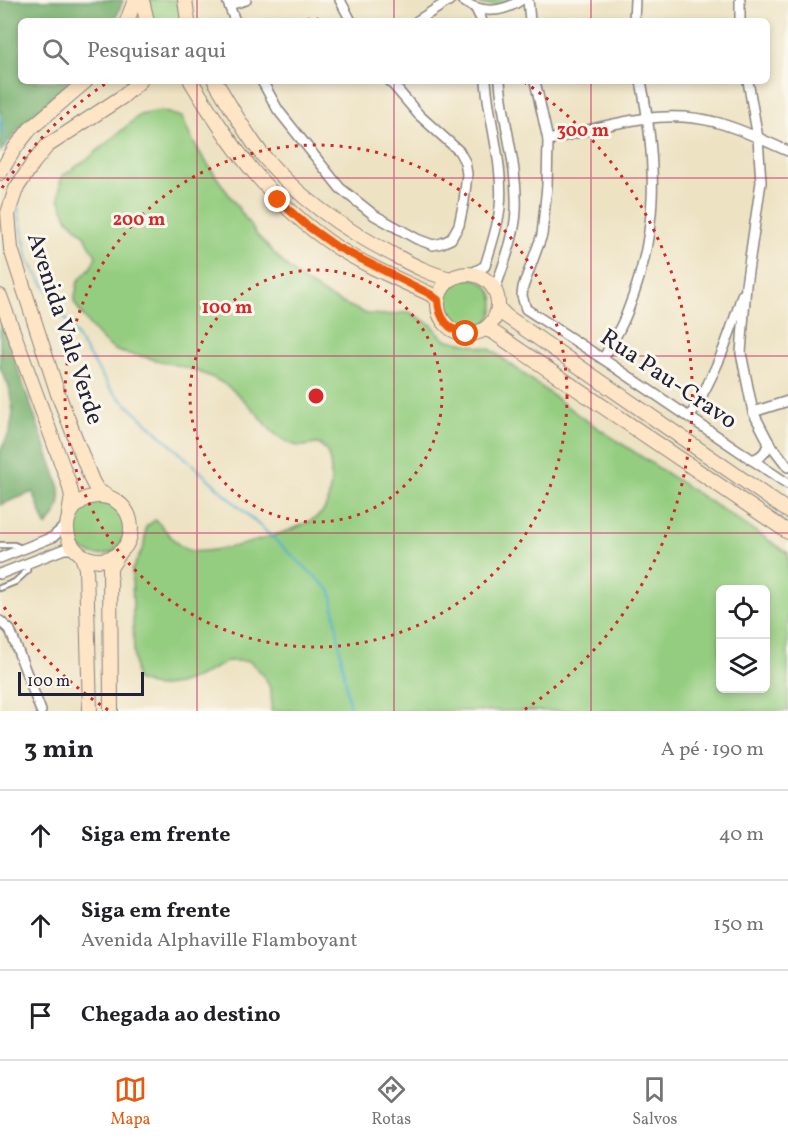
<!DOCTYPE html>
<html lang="pt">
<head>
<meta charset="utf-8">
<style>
	body { margin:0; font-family:Vollkorn,serif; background:#f6f6f6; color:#202124 }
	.controls { position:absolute; right:18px; bottom:18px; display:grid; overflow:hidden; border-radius:9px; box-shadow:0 3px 9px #0003 }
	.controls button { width:54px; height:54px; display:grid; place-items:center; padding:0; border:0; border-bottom:2px solid #e0e0e0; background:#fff; color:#202124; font:30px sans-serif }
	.scale { position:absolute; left:18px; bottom:15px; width:126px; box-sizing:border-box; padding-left:6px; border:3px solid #22223b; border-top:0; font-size:16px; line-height:21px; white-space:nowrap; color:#22223b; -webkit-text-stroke:4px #fbf7ec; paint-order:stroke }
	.stop { position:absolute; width:18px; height:18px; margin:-14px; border:4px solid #ea580c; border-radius:50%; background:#fff }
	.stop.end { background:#ea580c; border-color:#fff; box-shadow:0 2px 6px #0008 }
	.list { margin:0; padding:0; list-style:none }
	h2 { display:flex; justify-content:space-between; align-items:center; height:78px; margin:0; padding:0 24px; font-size:26px }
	h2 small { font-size:20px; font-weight:400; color:#757577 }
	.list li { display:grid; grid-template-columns:39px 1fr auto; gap:18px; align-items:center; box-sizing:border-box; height:90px; padding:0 24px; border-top:2px solid #e0e0e0 }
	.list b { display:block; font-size:22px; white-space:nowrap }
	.list p { margin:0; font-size:20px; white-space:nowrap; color:#757577 }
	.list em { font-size:20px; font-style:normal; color:#757577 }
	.icon { flex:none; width:33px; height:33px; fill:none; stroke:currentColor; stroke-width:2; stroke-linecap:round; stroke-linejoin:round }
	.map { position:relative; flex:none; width:788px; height:711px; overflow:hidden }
	.search { position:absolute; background:#fff; box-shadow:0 3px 9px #0003; left:18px; right:18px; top:18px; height:66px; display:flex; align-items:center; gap:15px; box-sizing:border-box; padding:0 21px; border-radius:9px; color:#757577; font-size:22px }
	.sheet { height:348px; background:#fff }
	nav { display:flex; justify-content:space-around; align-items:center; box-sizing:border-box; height:84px; border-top:2px solid #e0e0e0; background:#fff; font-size:16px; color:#757577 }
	nav a { display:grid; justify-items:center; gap:3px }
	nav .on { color:#ea580c }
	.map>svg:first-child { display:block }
	.green { fill:#94cd80; stroke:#5b785e; stroke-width:1.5; fill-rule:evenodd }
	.forest { fill:#77b06e; stroke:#4c6954; stroke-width:1.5 }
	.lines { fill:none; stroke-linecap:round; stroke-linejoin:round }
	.stream { stroke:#4eaecd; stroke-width:2 }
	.lane-casing { stroke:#88827e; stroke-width:8 }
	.street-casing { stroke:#88827e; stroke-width:12 }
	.secondary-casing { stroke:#88827e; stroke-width:16 }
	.lane { stroke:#fff; stroke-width:4.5 }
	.street { stroke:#fff; stroke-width:9 }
	.secondary { stroke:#fee5c5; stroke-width:14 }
	.route { stroke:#ea580c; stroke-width:8 }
	.grid { fill:none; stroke:#c2185b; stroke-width:1.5; stroke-opacity:0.55 }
	.ring { fill:none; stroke:#d62828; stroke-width:3; stroke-dasharray:3 6 }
	.labels { text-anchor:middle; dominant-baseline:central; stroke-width:6; stroke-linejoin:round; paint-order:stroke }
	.street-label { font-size:24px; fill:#22223b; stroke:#fbf7ec }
	.centre { fill:#d62828; stroke:#fbf7ec; stroke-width:3 }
	.ring-label { font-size:18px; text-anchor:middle; font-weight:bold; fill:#d62828; stroke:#fbf7ec; stroke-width:6; stroke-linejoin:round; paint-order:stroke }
</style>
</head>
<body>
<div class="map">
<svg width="788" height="711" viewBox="0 0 788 711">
	<rect width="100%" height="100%" fill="#fbf7ec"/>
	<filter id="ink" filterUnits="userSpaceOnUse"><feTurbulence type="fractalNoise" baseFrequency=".0167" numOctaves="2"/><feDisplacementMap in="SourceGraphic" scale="12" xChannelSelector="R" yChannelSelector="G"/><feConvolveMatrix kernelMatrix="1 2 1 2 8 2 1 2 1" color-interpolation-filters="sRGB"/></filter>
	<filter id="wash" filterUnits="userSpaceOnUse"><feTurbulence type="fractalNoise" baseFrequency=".008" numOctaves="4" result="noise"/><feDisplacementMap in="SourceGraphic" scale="24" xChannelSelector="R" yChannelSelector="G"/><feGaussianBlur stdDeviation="1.35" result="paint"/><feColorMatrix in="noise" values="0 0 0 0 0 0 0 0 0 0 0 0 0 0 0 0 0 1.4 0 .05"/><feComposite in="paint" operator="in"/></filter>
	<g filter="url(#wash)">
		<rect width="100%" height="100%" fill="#ede2c2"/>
		<g class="green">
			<polygon points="146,0 180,0 184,21 152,21"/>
			<path d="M471,0H513C498,6 486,8 471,0Z"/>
			<path d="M161,111L182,117L191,138L202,156L257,235L287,267L307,283L327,296L367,314L388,315L409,312L432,325L444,339L490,349L584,419L788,553V711H271C274,687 267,677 249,661H228L198,677L178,684L157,687L136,680L134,658L132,570L144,546L146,527L155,520C168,530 175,548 192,551C215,555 313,529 324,510C332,498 337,448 317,444C313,444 307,446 303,446C294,447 282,440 275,434C269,430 265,422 260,417C250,406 239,394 227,386C203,369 169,364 141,356C133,354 122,354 115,350C97,339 85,319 74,302L78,281L91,267L96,256L84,235L68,219L59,199L61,177L90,157L140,115ZM720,590H766V688H720Z"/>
			<circle cx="468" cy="304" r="26"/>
			<circle cx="99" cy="528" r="27"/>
		</g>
		<g class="forest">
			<polygon points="0,0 123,0 115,21 21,21 21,81 70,81 23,124 0,152"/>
			<path d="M0,319L60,488C62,503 57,515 46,526L33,492L0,505V452L10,431L13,413L9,386L0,368Z"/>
		</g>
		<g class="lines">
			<g class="stream">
				<polyline points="0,115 7,150"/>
				<polyline points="10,167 13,182"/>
				<polyline points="17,204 28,260 111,390 331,591 350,711"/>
			</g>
		</g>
	</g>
	<g filter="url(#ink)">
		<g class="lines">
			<defs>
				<g id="lane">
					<polyline points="0,545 14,545 21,548"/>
					<polyline points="0,588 15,582 27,571 28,564"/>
				</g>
				<g id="street">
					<polyline points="227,0 235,21"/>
					<polyline points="340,0 351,21"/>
					<path d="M462,0C480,14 502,13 521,0"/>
					<polyline points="528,0 530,21"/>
					<polyline points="740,0 740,21"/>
					<polyline points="229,5 246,0"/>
					<polyline points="476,9 482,21"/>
					<polyline points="417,21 450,0"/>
					<polyline points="634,21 635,0"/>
					<polyline points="262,81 278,110 340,188 374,215 417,239 433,245 442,243 451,239 459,225 464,201 467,174 465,162 459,151 419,115 390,81"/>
					<polyline points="535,81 548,140 547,186 542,235 523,287 522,296 526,309 603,359 788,484"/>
					<polyline points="748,81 758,138 761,182 746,285 741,353 753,412 768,441 788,467"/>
					<path d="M548,140C603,127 659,107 715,122C740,128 764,141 788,151"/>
					<path d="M470,274L485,266C491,246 498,227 500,207C504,165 489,123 486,81"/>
					<path d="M495,290C503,265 515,237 516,210C518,166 503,124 500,81"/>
					<path d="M603,359C612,343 622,327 628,310C659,232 657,162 641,81"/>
					<polyline points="753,412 788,401"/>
					<path d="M690,417C715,374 728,342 742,295"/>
					<path d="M752,460C762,457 768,451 768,441"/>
					<polyline points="0,558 53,537 66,525"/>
					<polyline points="0,574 64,549 73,549"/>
					<polyline points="0,621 10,630 41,711"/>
				</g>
				<g id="secondary">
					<polyline points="142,0 147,21"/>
					<polyline points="185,0 188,21"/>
					<polyline points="127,21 135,0"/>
					<path d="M191,81C231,147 270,202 335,246C364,265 398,279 430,294L438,300"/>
					<path d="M215,81C231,107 246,135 265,158C300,199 345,230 392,254C411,264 429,274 451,279"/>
					<polyline points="0,173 15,148 30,129 86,81"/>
					<circle cx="468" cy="304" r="30"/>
					<polyline points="0,296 68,481 72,496 69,514"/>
					<polyline points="498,308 506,316 788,511"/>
					<polyline points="485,329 493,332 788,532"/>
					<circle cx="99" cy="528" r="32"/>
					<polyline points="107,496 97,490 92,481 58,394 11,249 8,213 16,189 33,163 47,146 122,97 140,81"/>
					<polyline points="82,556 86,568 90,711"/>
					<polyline points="111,711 110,568 119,554"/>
				</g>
			</defs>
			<use href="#lane" class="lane-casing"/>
			<use href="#street" class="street-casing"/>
			<use href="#secondary" class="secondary-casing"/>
			<use href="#lane" class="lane"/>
			<use href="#street" class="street"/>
			<use href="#secondary" class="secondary"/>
		</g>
	</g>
	<g class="lines" filter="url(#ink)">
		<path class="route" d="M278,200L306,225L337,247L430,294L438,300C439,319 448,330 466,334"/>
	</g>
	<path class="grid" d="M197,0V21M394,0V21M591,0V21M197,81V711M394,81V711M591,81V711M0,178H788M0,356H788M0,533H788"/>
	<g class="ring">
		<circle cx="316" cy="396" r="126"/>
		<circle cx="316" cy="396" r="251"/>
		<path d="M108 710A377 377 0 0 1 2 604M2 188A377 377 0 0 1 108 82M280 21A377 377 0 0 1 352 21M524 82A377 377 0 0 1 524 710"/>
	</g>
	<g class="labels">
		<g class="street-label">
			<text transform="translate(64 329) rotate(72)">Avenida Vale Verde</text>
			<text transform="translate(668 380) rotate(34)">Rua Pau-Cravo</text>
		</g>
	</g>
	<circle cx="316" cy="396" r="9" class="centre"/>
	<g class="ring-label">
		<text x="583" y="136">300 m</text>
		<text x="139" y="225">200 m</text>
		<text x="227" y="313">100 m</text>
	</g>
</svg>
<div class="controls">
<button><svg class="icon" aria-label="locate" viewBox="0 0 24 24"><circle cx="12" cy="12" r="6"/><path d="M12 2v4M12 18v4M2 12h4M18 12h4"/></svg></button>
<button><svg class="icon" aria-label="layers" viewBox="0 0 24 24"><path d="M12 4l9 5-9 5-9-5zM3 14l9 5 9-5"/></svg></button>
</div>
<div class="scale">100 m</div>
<div class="stop" style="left:466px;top:334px"></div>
<div class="stop end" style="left:278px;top:200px"></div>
<div class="search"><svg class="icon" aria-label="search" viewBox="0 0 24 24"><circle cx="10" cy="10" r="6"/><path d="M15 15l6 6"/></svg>Pesquisar aqui</div>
</div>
<section class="sheet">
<h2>3 min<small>A pé · 190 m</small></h2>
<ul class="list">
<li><svg class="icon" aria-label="ahead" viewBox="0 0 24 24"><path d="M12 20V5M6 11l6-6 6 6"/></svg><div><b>Siga em frente</b></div><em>40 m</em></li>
<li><svg class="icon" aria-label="ahead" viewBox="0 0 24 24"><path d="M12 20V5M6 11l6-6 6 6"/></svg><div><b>Siga em frente</b><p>Avenida Alphaville Flamboyant</p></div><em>150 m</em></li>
<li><svg class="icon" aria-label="arrive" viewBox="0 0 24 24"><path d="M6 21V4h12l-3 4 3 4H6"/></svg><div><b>Chegada ao destino</b></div></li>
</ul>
</section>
<nav>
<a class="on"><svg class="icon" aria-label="map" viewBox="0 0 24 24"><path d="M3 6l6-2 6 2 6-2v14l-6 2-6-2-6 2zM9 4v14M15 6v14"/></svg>Mapa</a>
<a><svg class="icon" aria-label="directions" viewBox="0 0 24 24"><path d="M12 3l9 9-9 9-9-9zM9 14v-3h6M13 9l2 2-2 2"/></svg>Rotas</a>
<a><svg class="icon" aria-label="saved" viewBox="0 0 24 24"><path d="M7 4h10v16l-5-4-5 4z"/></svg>Salvos</a>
</nav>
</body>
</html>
